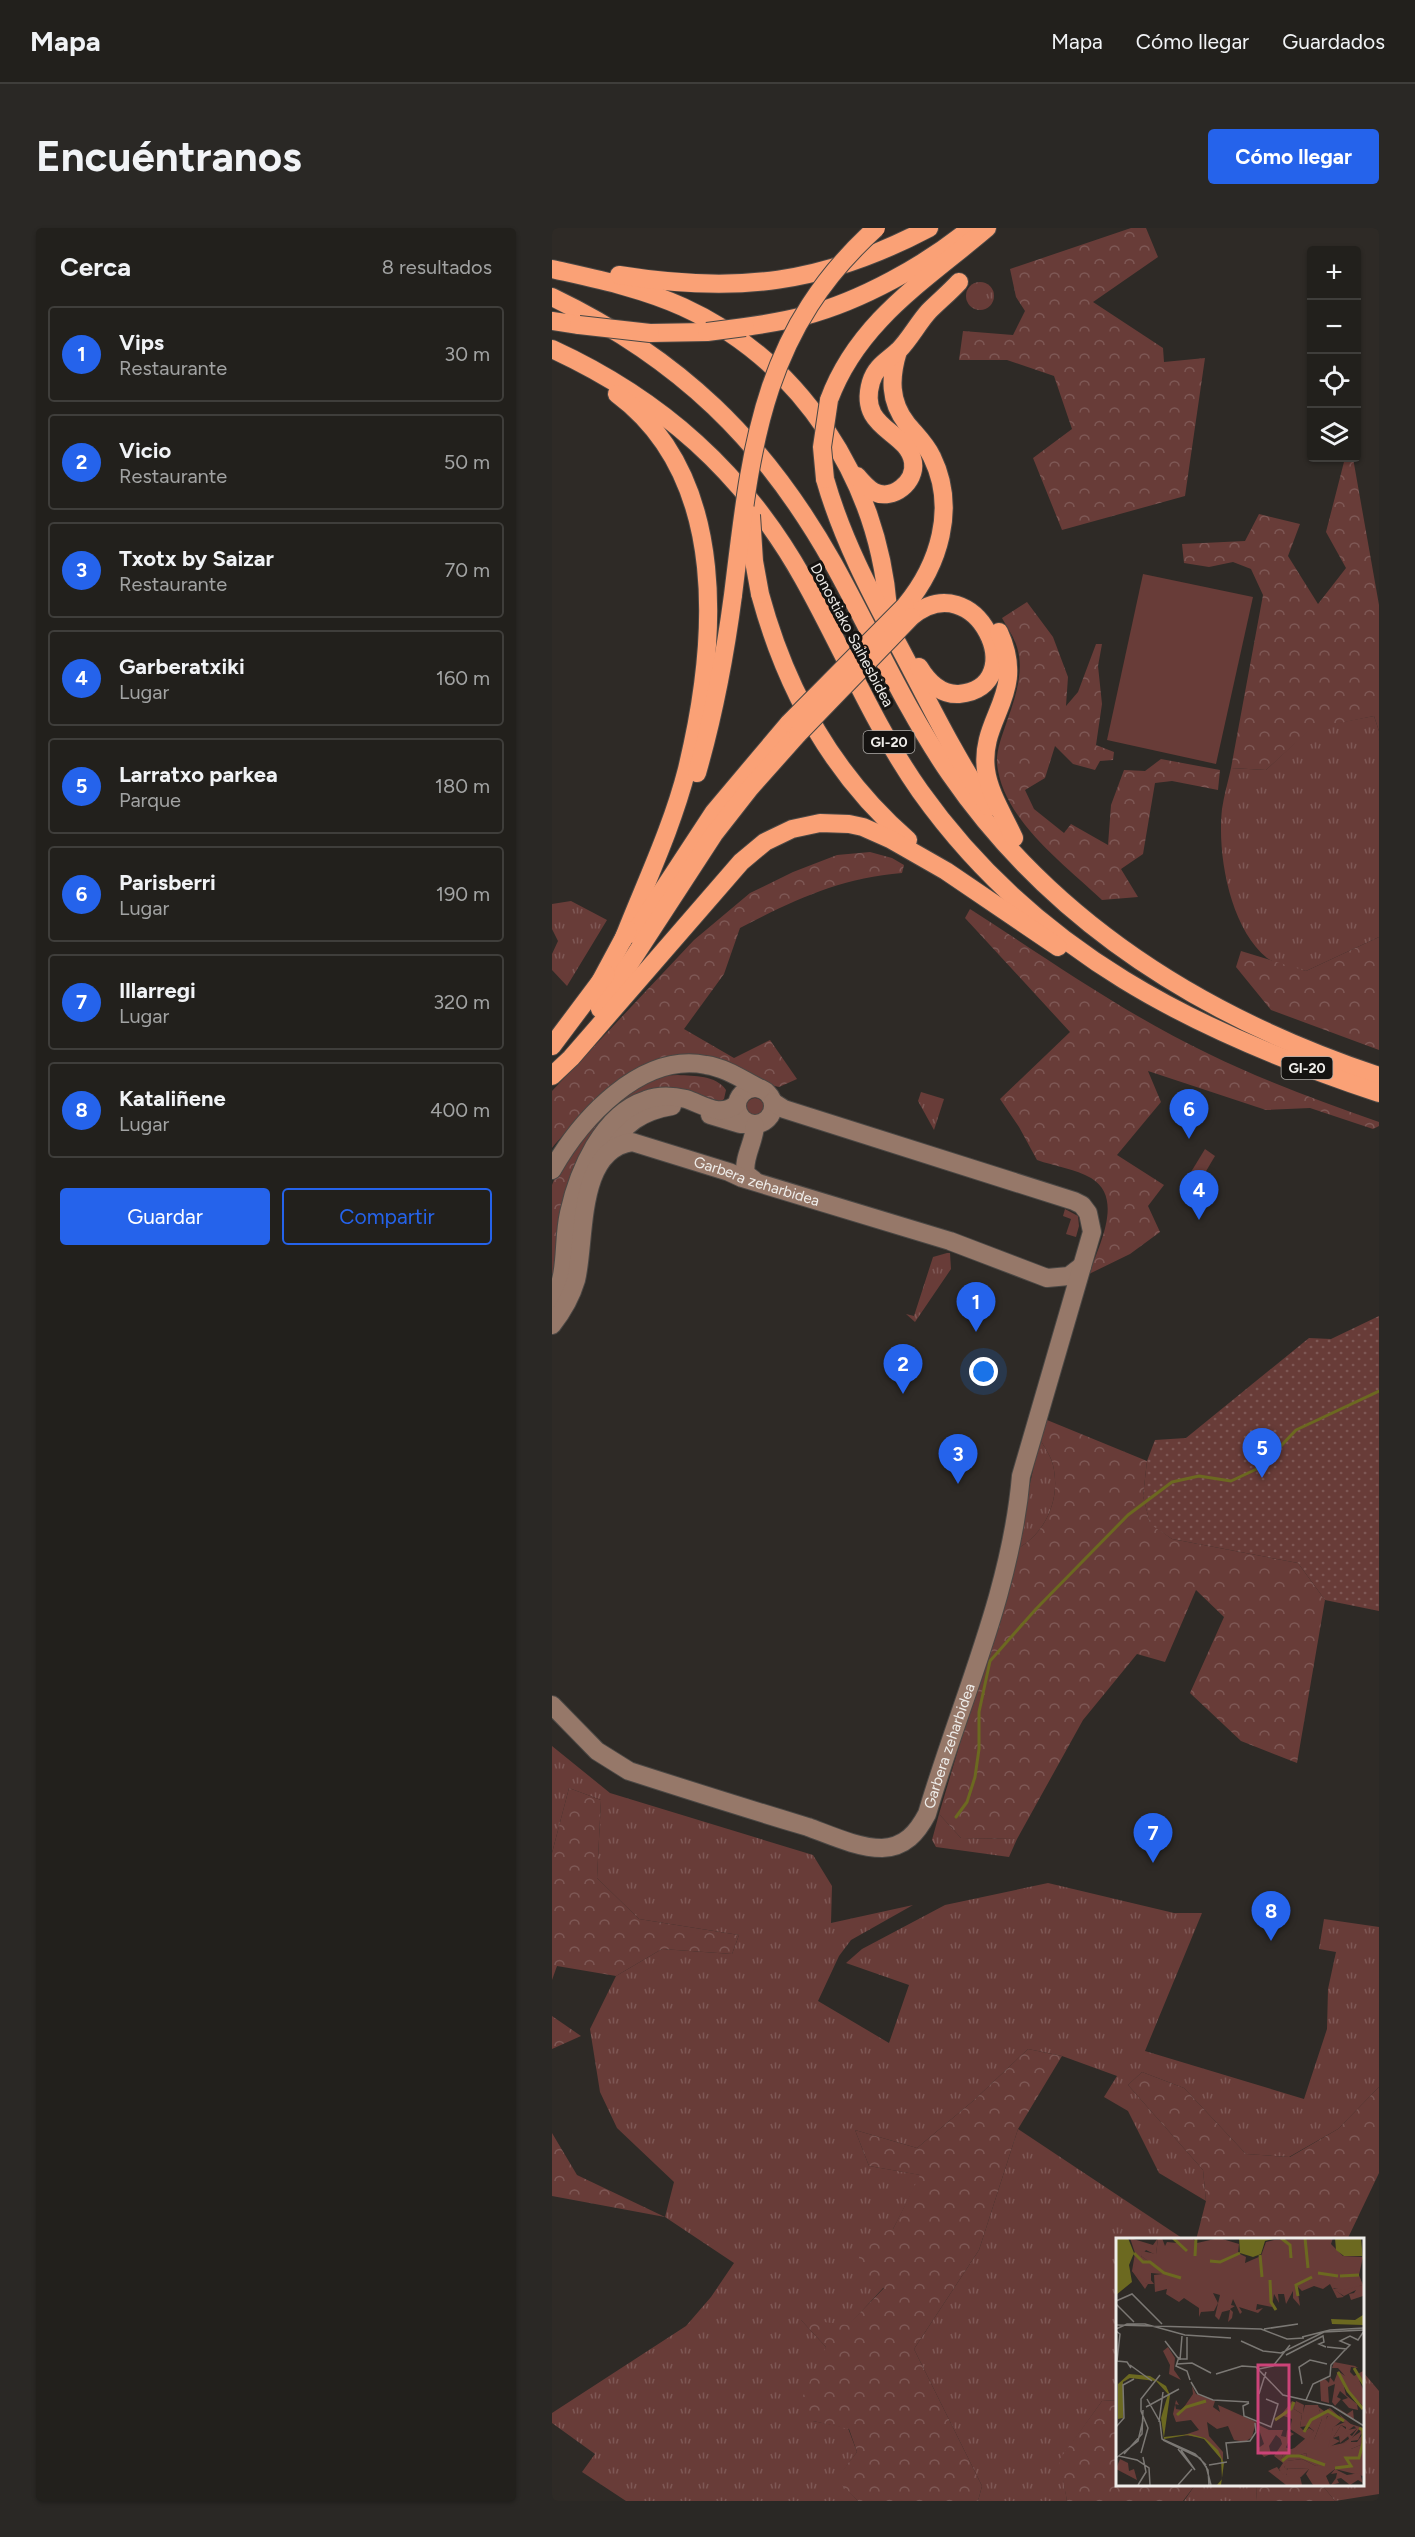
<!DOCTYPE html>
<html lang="es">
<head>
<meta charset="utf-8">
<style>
	body { margin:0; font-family:Figtree,sans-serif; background:#2a2825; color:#f1f3f6 }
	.controls { position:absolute; right:18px; top:18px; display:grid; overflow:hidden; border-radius:6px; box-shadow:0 2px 4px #0004 }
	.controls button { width:54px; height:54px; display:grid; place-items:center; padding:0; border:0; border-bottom:2px solid #3f3e3b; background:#22201c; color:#f1f3f6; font:30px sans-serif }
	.you { position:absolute; left:432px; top:1144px; width:21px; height:21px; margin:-15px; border:4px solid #fff; border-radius:50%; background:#1a73e8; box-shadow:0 0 0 9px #1a73e833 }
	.badge { display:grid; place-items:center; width:39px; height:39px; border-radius:50%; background:#2563eb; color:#fff; font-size:20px; font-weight:700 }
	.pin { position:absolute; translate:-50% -50px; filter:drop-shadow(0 2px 3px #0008) }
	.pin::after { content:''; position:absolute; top:32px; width:21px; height:18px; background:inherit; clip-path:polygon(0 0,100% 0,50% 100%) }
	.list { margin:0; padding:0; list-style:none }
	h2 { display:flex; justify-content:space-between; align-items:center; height:78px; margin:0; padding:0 24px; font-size:26px }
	h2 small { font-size:20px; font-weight:400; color:#a2a3a3 }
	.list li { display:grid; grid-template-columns:39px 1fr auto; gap:18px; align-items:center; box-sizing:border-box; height:96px; margin:0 12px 12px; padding:0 12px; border:2px solid #3f3e3b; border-radius:6px }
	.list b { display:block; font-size:22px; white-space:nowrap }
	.list p { margin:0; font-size:20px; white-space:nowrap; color:#a2a3a3 }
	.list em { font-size:20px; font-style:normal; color:#a2a3a3 }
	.actions { display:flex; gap:12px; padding:18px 24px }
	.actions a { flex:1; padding:14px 0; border:2px solid #2563eb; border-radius:6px; text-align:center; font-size:21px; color:#2563eb }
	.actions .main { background:#2563eb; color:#fff }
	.icon { flex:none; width:33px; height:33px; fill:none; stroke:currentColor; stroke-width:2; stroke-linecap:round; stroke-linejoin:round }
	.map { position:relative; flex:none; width:827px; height:2273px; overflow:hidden; border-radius:6px }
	header { display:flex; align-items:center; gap:36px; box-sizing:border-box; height:84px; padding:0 30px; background:#22201c; border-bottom:2px solid #3f3e3b }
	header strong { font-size:28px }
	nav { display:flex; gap:33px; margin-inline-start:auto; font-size:21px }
	.intro { display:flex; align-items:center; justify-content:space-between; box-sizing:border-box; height:144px; padding:0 36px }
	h1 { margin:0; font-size:42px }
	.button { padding:15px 27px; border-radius:6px; background:#2563eb; color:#fff; font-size:21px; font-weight:700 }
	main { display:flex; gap:36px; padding:0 36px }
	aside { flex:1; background:#22201c; border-radius:6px; box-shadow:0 2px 4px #0004 }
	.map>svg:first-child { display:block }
	.grass { fill:url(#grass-tufts) }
	.forest { fill:url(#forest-crowns) }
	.park { fill:url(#park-dots) }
	.pitch { fill:#683c38 }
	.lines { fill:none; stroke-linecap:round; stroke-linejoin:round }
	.stream { stroke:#6c6920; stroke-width:3 }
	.secondary-casing { stroke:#4a4744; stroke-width:20 }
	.highway-casing { stroke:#4a4744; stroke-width:20 }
	.secondary { stroke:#967869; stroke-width:18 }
	.highway { stroke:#faa176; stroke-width:18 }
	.highway-bridge-casing { stroke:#4a4744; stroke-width:20; stroke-linecap:butt }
	.highway-bridge { stroke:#faa176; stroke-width:18 }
	.labels { text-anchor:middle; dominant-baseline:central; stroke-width:6; stroke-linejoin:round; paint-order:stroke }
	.shield { fill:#151311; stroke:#aeaca9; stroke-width:1.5 }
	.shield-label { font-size:14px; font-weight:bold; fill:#efedea }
	.street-label { font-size:15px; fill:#efedea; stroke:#151311 }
	.inset-river { fill:none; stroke:#6c6920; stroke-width:3 }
	.inset-road { fill:none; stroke:#7b7874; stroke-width:1.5 }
	.view { fill:#cb4378; fill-opacity:0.15; stroke:#cb4378; stroke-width:3 }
	.inset-edge { fill:none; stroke:#efedea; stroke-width:3 }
</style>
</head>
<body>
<header>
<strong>Mapa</strong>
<nav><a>Mapa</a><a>Cómo llegar</a><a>Guardados</a></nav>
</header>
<div class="intro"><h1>Encuéntranos</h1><a class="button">Cómo llegar</a></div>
<main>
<aside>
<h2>Cerca<small>8 resultados</small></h2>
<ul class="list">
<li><span class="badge">1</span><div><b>Vips</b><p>Restaurante</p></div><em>30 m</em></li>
<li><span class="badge">2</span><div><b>Vicio</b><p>Restaurante</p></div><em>50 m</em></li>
<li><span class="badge">3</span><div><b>Txotx by Saizar</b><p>Restaurante</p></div><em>70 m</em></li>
<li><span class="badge">4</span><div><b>Garberatxiki</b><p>Lugar</p></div><em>160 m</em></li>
<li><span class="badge">5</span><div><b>Larratxo parkea</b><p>Parque</p></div><em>180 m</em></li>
<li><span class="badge">6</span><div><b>Parisberri</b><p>Lugar</p></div><em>190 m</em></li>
<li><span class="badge">7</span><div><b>Illarregi</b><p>Lugar</p></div><em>320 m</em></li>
<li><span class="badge">8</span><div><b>Kataliñene</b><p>Lugar</p></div><em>400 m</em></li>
</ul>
<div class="actions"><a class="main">Guardar</a><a>Compartir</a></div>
</aside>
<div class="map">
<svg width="827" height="2273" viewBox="0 0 827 2273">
	<defs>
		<pattern id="grass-tufts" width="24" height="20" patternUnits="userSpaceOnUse" patternTransform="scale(1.5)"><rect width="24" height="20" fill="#683c38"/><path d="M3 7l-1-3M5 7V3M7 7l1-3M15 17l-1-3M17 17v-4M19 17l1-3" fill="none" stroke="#7e5855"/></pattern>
		<pattern id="forest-crowns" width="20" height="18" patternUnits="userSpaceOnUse" patternTransform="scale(1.5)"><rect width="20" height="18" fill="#683c38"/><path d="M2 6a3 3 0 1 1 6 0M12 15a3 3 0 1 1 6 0" fill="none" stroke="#7e5855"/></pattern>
		<pattern id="park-dots" width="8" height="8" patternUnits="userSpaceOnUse" patternTransform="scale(1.5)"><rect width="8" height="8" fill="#683c38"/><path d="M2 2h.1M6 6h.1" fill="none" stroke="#7e5855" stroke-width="1.8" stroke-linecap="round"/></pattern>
	</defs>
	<rect width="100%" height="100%" fill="#2e2a26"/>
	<g class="grass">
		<circle cx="428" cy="68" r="14"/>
		<path d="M822,488L827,503V709L754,743C742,740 724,737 715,730C678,700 665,627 670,581C672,567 676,554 679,540L714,542L759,500Z"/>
		<polygon points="19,673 55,692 15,758 0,742 0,726 6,713 0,701 0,676"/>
		<polygon points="369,864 392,871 382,902 366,873"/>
		<circle cx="203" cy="879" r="9"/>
		<polygon points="513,981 526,988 527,998 524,1009 514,1006 519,991 511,988"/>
		<polygon points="395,1025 398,1025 399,1041 363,1094 354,1086 362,1088 381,1029"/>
		<path d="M488,1211C492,1219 499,1228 501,1237C509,1271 494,1306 463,1322Z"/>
		<polygon points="0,1518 58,1565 261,1627 280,1658 279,1695 361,1677 299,1712 287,1728 266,1773 337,1815 357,1757 294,1735 310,1721 393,1677 496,1655 622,1685 650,1685 593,1823 752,1871 775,1801 776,1761 784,1724 767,1721 772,1691 827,1699 827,1859 786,1901 737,1929 694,1926 632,1860 590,1844 576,1857 651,1942 654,1973 607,1945 576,1883 552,1869 565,1848 510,1828 476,1821 421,1873 365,1920 303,1902 317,1938 369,1947 341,2001 332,2059 296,2098 249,2092 274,2119 261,2193 296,2200 305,2224 285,2251 306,2273 74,2273 30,2244 43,2226 0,2195 0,2185 134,2098 159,2069 182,2035 113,1989 122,1954 65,1900 48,1864 38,1801 64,1748 110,1721 180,1726 187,1707 87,1691 45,1650 49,1572 17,1560 0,1625"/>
		<polygon points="387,1586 409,1610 465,1611 457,1629 384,1619 380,1612"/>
		<polygon points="466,1901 633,2012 566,2012 566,2172 550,2173 508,2232 515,2273 426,2273 430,2258 362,2121 427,2022"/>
		<polygon points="811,2144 827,2163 827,2266 783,2273 770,2257 810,2256"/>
		<polygon points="643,2257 705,2257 704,2273 632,2273"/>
	</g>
	<g class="forest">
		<polygon points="579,0 594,0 606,29 541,74 611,120 612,134 653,130 633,268 510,302 481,230 520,201 502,148 455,132 407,132 411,103 461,107 473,83 464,69 458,41"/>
		<polygon points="793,230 801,230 827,377 827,503 822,488 759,501 714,542 679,540 711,367 699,341 681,334 657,339 632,335 630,316 693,313 707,286 748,296 736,328 766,376 794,340 774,304"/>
		<path d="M475,374L501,409L516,449L514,478L526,464L544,416H550L546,438L550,476L544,517L562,524L561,532L548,533L543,542L521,536L503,518L493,550L473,562L482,581L512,605L519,596L556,617L559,577L572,542L593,543L609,531L668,542L666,562L620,553L603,555L591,626L569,641L586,669L550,672C512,636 451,592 445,536C444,523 450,508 454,496C462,473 473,444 465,419C462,409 455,399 450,390Z"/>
		<path d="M318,624L340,630L352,637L350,645C288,650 242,672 188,700L172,746L132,801L182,830L218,812L245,851L227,859C199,854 173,837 145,830C84,817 35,881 0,920V863L142,712L198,665L241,644L285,627Z"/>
		<path d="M418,681C496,731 573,786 657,826C712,853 769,873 827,894V898L821,901L758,880L714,882L596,843L609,874L565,927L612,957L596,978L608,1004L578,1026L537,1046C546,1019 573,970 539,950C524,941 502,938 485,932L467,899L448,871L518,804L413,690Z"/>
		<polygon points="827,709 827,822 719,782 684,739 689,723 754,743"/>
		<path d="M126,847C142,848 164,847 174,862L172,871L168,874L81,876L0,1063V957L5,944L24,917L75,861L102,848Z"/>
		<path d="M495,1192L595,1233L591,1268L598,1295L620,1311L746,1335L773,1372L745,1535L689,1513L638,1465L672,1389L644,1362L613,1434L585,1426L531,1492L465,1611L409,1610L387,1586L454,1360L463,1322C494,1306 509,1271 501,1237C499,1228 492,1219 488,1211Z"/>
		<polygon points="17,1560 49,1572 45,1650 87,1691 187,1707 180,1726 110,1721 64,1748 5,1738 0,1752 0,1625"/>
		<polygon points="0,1788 29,1808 0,1821"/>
		<polygon points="476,1821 510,1828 466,1901 427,2022 362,2121 430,2258 426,2273 306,2273 284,2251 305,2224 297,2201 261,2193 251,2168 274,2119 248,2091 296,2097 332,2060 306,2049 308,2009 341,2001 368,1947 317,1938 303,1902 365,1920 421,1873"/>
		<polygon points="590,1844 632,1860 694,1926 738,1929 786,1901 827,1859 827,1945 795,2012 644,2012 654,1973 651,1942 576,1857"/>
		<polygon points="0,1905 25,1947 113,1989 0,1968"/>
		<polygon points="566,2172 566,2256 643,2257 631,2273 515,2273 507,2232 550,2173"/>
		<polygon points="705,2256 770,2257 783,2273 704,2273"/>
	</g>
	<polygon class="park" points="827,1088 827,1383 773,1372 746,1335 620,1311 598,1296 591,1268 595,1233 603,1212 634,1210 757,1110 779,1111"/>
	<g class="pitch">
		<polygon points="591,346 701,369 664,536 555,512"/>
		<polygon points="653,921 663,928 650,950 639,944"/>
	</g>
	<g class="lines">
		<polyline class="stream" points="404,1589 415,1574 423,1549 427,1521 427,1484 438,1433 484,1381 576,1287 620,1254 647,1248 679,1253 709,1239 744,1202 827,1163"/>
		<defs>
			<g id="secondary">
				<circle cx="203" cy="878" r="18"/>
				<polyline points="158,887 188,896 198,896"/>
				<path d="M56,921C73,896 89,883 120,878"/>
				<path d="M0,942C29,891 89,824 154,837C174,840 191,852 209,861"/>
				<path d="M202,952L194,946C190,931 203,913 203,897"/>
				<path d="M0,1074C17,1046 10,1016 17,985C26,944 50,886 94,872C107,867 121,868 134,871C152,877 168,890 185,876"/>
				<path id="s1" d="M0,1097C11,1083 19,1069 24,1052C34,1012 24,922 80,914L177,944L190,950L398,1013L495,1050L517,1048L530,1038"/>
				<path id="s2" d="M0,1477L45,1523L77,1543C136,1562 196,1581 256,1599C278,1607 306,1620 330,1620C353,1619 365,1605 375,1586C408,1474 459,1365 469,1248L540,1004L536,985L530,977L522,973L232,881L221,874"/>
			</g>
			<g id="highway">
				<path d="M0,41C44,51 89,60 131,79C249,133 326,252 336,380"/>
				<path d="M67,47C185,66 271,56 377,0"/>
				<path d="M0,69C127,130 212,212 281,335C320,405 352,479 398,546C502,697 656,791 827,848"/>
				<polyline points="0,93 27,97"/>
				<path d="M193,99C213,96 233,93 252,88C309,73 374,37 419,0"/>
				<polyline points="98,105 155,104"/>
				<path d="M0,121C109,171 192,245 251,350C291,421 321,496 368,563C483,725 644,804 827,865"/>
				<path d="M346,123C338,149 337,173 355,196C364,207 374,216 380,229C405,280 387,337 353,378"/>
				<path d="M65,166C179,251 165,417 135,541C120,600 93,656 71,712"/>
				<path d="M277,172C306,93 374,52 435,0"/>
				<path d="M305,248C310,254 315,260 322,264C341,273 364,254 361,234C356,202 305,202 319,154C324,138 335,133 346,123C358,111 366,95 377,83C387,73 398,64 407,54"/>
				<path d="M273,251C292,318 326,378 358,439C383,487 407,535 437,579"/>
				<path d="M208,366C234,462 281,547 356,612"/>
				<path d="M359,389C424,334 482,459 407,466C388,467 376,454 367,439"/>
				<path d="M447,404C476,467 427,489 434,542C437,565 452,588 462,610"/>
				<path d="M145,545C162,486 173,428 181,367"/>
				<polyline points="82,706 162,584 237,495"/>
				<polyline points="47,756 76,702"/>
				<polyline points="48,781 162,606 198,560 246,506"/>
				<polyline points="0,818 54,746"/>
				<polyline points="0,848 19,830 189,634 213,614 240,601 268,595 297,596 311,599 338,611 394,643 506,719"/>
			</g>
		</defs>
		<use href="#secondary" class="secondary-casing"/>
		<use href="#highway" class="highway-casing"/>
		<use href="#secondary" class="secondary"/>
		<use href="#highway" class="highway"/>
		<defs>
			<g id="highway-bridge">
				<polyline points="27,97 98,105"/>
				<polyline points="155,104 193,99"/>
				<polyline points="273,251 270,219 277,172"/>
				<polyline points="199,287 202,333 208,366"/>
				<path d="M181,367C199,221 208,105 324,0"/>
				<polyline points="237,495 353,378"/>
				<polyline points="246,506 359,389"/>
			</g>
		</defs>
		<use href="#highway-bridge" class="highway-bridge-casing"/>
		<use href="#highway-bridge" class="highway-bridge"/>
	</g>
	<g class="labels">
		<g class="shield">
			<rect x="311.5" y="503" width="51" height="22" rx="4.5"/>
			<rect x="729.5" y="829" width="51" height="22" rx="4.5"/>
		</g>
		<g class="shield-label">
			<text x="337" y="514">GI-20</text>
			<text x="755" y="840">GI-20</text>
		</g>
		<g class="street-label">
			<text transform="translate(300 407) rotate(62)">Donostiako Saihesbidea</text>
			<text stroke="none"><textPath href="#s1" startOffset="342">Garbera zeharbidea</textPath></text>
			<text stroke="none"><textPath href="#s2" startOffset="498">Garbera zeharbidea</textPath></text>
		</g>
	</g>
	<g transform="translate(564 2010)">
		<rect width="248" height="248" fill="#2e2a26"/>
		<path d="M14,0L37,7L42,0L40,17L30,12L25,18L34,24H24L30,46L34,41L38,46H32L29,51L16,33L19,15ZM247,47V58L235,62L233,56L238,55L240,52L228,58L217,51ZM218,124L239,128L242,130L235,129L234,134L238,138L247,133V145L243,142L247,151V168L233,154L226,140L230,157L241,166L242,172L233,170L226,162L232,160L224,153L221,159L225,161L219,168L231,176L237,172L238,182L220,169L216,164L219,146L212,149L213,165L205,163L204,143L209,141L213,145L214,139L218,144L222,133L229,138L222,130H216ZM180,163L188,167L187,175L189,167H202L206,181L198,202L213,176L226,181L223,176L237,188L225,183L217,190L214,208L228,205L247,192L242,202L235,203V211L247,206V238L219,231L210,238L214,247H197L190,236L193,231L168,230L170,223L186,221L200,228L205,226L190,219L191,215L179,218L178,211L163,219L169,209L176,212L198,193L192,188L184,189L186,176L178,171ZM141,186L153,192H167L165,198L170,199L171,192L178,196L170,201L164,199L167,203L160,197L153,208L155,216L148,219L141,211L148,206ZM225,187L231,192L242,190L224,205L223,198L217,200ZM161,229L164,233L174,231L170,237L184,238L186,247H170L152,233Z" fill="#683c38"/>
		<path d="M42,0H46L49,8L51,4L61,5L60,0H76L81,5L103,0L123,6L122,15L130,19L129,25L145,18L150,4L158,2L217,0L215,6L227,18L247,19L243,37L247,47L228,52L217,50L228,59L221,60L214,46L207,51L198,48L186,53L181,48L184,68L177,60V53L170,66L168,56H162L163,65L158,56L156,69L141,66L140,72L147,70L142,75L123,69L126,74L124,76L117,61L115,67L119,68L114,71L117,74L116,80L112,84L114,72L106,74L103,82L99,78L104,57L97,55L102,65L98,73L85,74L83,79V70L68,60L63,64L50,56L51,51L39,54L38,37L46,36L35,35V43L30,46L16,33L22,23H32L25,18L26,13L40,16ZM76,148L80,156L99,163L97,169L104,174L102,167L140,184L136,199L129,204L118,202L112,188L101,191L91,184L93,198L107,214V223L89,200L68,197L83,192L75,182L60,184L57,176L60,162L63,167L59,166L60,171L66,172L77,156ZM201,168L208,173L214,170L226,181L211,178L208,194L198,202L206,181L200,179L204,173ZM229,184L247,190V206L235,211V204H241L246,197L243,191L235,201L219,210L233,201L231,195L236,198L241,191L238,188L230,194V189L225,187L217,200L224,203L212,210L217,189ZM164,199L174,200L165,221L169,213L182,209L179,218L191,215L190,219L208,227L200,228L186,221L171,223L168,230L193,231L185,239L170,238L172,230L167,237L163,231L167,225L158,218L166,206ZM219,231L231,237L244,235L247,245L242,242L234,247L225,240L221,241L223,245L215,247L220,240L221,235L215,236Z" fill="#683c38"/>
		<path d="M52,109L59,120L58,132L65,142L53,136L54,127L47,113Z" fill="#683c38"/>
		<path d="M176,163L180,165L178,171L186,176L184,189L189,194L193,190L198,193L191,202L174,191L176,181L165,177Z" fill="#683c38"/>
		<path d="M4,221L12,225L13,233L18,231L21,242L0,231Z" fill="#683c38"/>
		<path d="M0,0H12L18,15L13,27L16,44L0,57ZM123,0H161L149,3L145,16L137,19L124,15ZM219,0H245L247,22L246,18H228L220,12ZM247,77V87L216,86L215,81L239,82ZM13,136L34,138L50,148L54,157L48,199L74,196L89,200L102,212L108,225L105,247H101L106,241L105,221L88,201L72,197L48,201L45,180L52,156L40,143L14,140L7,144V180L2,181V146Z" fill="#6c6920"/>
		<path class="inset-river" d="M57,0L71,13M165,0L174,7L175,20M189,0L192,30M18,15L27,24H34L48,35L65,40M144,17L146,39M79,18L80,0M94,23L104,24L124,15M202,35L222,38M224,38L243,37M154,42L155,64L160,72M182,58L180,47L196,39M238,130L248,147M222,134L232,153L247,171M61,177L70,169L90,163M159,182L175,171L178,164M188,194L195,182L212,173L228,183M166,223L172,218H184L209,227M219,230L235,228L230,220H243L247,205V192L243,190"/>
		<path class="inset-road" d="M0,63L16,56L46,86M0,66L18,84M0,87L145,91L171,101L188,100M0,91L11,86H29L69,97L115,100M148,91L182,86M0,93L4,96L1,123L11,124L15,130M186,99L214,92L248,90M49,103L62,120M125,103L147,113L165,115L208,94L248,92M211,109L231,111M227,114L234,107L224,103L234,98L242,102L248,93M170,117L207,98L208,104L203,106L210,109M63,119L60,128L71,133L74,142M62,121H71V99M64,122L66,98M61,126L76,125L95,135M14,127L36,143M143,131L157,128L174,107M100,136L126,128L140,129L167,157L216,168L248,188M75,144L82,156L97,162L133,164M186,146L183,129L194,122L211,126M143,156L150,134M31,161L44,184L46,201L79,216L90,227M190,162L197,146L214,138L215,127L227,114M133,165L127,168L128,178L155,189L162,166L150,161M30,169L63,151M43,184L47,154M0,189L8,180L7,147L18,141M47,202L84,220L92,232L93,247M62,211L79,232L65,212M25,215L32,190L25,173V161L44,137M8,216L26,196L27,172M3,218L21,222L33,230L34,247M0,220L22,203L27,182M112,221L110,205L134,203L140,194L139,185M93,227L111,224M90,228L95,247M22,247L30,234L27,219M62,247L76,231"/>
		<path class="view" d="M142,127H173V215H142Z"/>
		<rect width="248" height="248" class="inset-edge"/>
	</g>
</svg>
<div class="controls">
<button>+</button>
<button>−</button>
<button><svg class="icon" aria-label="locate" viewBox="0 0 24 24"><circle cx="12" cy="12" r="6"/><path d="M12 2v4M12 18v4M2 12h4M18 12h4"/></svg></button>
<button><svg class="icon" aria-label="layers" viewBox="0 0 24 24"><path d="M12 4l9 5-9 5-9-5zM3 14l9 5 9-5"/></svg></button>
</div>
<div class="you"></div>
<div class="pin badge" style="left:424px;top:1104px">1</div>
<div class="pin badge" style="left:351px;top:1166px">2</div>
<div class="pin badge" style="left:406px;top:1256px">3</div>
<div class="pin badge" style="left:647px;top:992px">4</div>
<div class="pin badge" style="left:710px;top:1250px">5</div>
<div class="pin badge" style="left:637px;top:911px">6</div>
<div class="pin badge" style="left:601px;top:1635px">7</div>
<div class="pin badge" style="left:719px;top:1713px">8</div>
</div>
</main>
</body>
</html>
